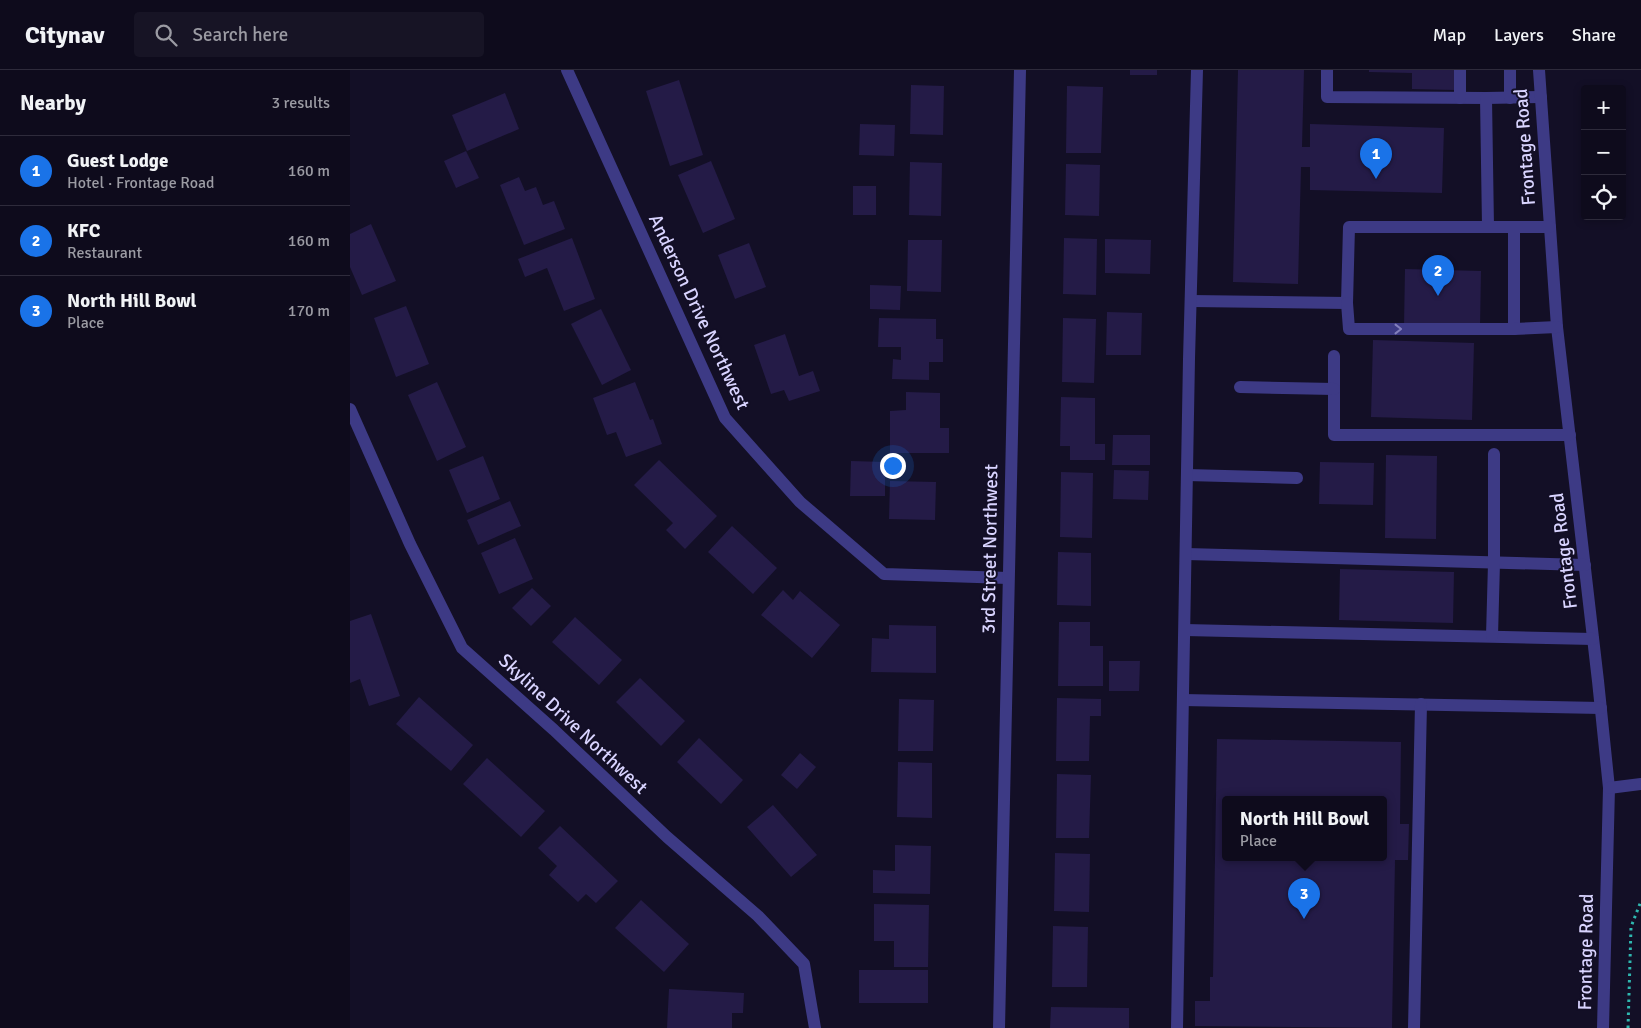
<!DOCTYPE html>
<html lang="en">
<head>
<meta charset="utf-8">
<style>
	body { margin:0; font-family:Signika,sans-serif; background:#171425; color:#f1f3f6 }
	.controls { position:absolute; right:15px; top:15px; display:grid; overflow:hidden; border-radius:5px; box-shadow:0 2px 8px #0003 }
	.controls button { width:45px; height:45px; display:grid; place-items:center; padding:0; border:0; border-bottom:1px solid #2e2b3b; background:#0e0b1c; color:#f1f3f6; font:25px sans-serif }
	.you { position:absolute; left:542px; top:395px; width:18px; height:18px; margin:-12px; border:4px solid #fff; border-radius:50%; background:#1a73e8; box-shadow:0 0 0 8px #1a73e833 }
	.badge { display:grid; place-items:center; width:32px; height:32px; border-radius:50%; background:#1a73e8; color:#fff; font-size:16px; font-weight:700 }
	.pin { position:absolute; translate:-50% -41px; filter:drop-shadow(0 1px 2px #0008) }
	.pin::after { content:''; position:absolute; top:26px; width:18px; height:15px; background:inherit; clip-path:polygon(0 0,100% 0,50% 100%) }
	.popup { position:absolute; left:872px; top:726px; width:165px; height:65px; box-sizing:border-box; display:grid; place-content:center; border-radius:5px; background:#0e0b1c; filter:drop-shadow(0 1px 4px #0005); font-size:16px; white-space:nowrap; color:#9b9ba3 }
	.popup b { font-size:19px; color:#f1f3f6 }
	.popup::after { content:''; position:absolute; left:50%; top:100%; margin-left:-10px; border:10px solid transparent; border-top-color:#0e0b1c }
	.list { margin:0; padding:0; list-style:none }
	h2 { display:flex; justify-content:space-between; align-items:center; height:65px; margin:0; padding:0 20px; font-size:21px }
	h2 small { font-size:16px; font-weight:400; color:#9b9ba3 }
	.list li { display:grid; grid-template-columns:32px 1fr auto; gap:15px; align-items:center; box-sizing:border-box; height:70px; padding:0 20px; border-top:1px solid #2e2b3b }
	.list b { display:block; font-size:19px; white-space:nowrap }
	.list p { margin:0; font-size:16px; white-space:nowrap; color:#9b9ba3 }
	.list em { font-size:16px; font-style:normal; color:#9b9ba3 }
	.icon { flex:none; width:28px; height:28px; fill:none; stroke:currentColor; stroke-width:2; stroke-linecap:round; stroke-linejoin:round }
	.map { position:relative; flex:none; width:1291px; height:958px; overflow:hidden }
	header { display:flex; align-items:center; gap:30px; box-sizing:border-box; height:70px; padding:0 25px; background:#0e0b1c; border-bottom:1px solid #2e2b3b }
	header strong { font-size:24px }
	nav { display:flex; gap:28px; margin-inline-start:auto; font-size:18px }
	.search { width:350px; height:45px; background:#171425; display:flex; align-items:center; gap:12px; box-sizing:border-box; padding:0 18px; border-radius:5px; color:#9b9ba3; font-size:19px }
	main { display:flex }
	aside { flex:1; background:#0e0b1c }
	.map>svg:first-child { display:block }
	.building { fill:#241b47; fill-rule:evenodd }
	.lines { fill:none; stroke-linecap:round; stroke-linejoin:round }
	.path { stroke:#2fb8b0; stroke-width:3; stroke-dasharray:2.5 4; stroke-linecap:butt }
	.minor { stroke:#3d3a85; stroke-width:12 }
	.oneway { stroke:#837fbc }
	.labels { text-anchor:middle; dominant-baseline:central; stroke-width:4; stroke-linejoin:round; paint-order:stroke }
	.street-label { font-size:19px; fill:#d9d4ff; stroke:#130f26 }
</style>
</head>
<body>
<header>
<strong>Citynav</strong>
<div class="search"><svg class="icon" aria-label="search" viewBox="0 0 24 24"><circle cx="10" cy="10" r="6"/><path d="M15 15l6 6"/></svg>Search here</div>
<nav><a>Map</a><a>Layers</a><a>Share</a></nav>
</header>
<main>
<aside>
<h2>Nearby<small>3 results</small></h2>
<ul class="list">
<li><span class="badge">1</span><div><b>Guest Lodge</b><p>Hotel · Frontage Road</p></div><em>160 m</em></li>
<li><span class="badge">2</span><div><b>KFC</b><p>Restaurant</p></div><em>160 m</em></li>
<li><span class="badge">3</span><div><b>North Hill Bowl</b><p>Place</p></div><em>170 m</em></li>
</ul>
</aside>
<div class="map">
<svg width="1291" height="958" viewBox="0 0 1291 958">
	<rect width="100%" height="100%" fill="#130f26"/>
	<g class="building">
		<rect x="780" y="0" width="27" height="5"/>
		<polygon points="888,0 954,0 952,77 960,77 960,54 1094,58 1092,123 960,120 960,97 951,97 948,214 883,212"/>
		<polygon points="1019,0 1106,0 1105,20 1062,19 1062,3 1019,2"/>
		<polygon points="329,10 353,85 320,96 296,21"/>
		<polygon points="561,15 594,16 593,65 560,64"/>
		<polygon points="717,16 753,17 751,83 716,83"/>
		<polygon points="155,23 169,59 117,81 102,45"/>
		<polygon points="510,54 545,55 544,86 509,85"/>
		<polygon points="116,81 129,108 106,118 94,91"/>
		<polygon points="361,91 385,149 353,163 328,105"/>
		<polygon points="560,92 592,93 591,146 559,145"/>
		<polygon points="716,94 750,95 749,146 715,145"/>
		<polygon points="169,107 175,121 186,117 193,135 204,131 215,159 174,175 150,115"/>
		<rect x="503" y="116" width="23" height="29"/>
		<polygon points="21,154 46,211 12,225 0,197 0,164"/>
		<polygon points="222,168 245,229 214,241 197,198 175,207 168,189"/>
		<polygon points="714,168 747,169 746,225 713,224"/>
		<polygon points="755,169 801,170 800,204 755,203"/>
		<polygon points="558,170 592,170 591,222 557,221"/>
		<polygon points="399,173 416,217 385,229 368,185"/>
		<polygon points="1055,199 1131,201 1130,257 1054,256"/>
		<polygon points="520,215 551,216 550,240 520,239"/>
		<polygon points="56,236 79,294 46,307 24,248"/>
		<polygon points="251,239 281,300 252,315 221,254"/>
		<polygon points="757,242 792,243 791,285 756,285"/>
		<polygon points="529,248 586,249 586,269 593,269 593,292 579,292 579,310 542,309 543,289 551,290 551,277 528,277"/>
		<polygon points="713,248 746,249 744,313 712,312"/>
		<polygon points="435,264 449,306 463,301 470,321 439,331 434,320 421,324 404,275"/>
		<polygon points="1023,270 1124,273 1122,350 1021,347"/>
		<polygon points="87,312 116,377 87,391 58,325"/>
		<polygon points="285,312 300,350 303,349 312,374 276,387 266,362 257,365 243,328"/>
		<polygon points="556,322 590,323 590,358 599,358 599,383 540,383 540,341 556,340"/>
		<polygon points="711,327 745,328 745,374 755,374 755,390 720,390 720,376 710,376"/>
		<polygon points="763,365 800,365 800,395 762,395"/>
		<polygon points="1036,385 1087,386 1086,469 1035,468"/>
		<polygon points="133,386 150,429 117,443 99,400"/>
		<polygon points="309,390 367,446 335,479 316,460 323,453 284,415"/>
		<polygon points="501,391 535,392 535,426 500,426"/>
		<polygon points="970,392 1024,393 1023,435 969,434"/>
		<polygon points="764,400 799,401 798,430 763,429"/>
		<polygon points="711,402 743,403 742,468 710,467"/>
		<polygon points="540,411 586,412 585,450 539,449"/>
		<polygon points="160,431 171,456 128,475 117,450"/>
		<polygon points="382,456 427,498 403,524 358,482"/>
		<polygon points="165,468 183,509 149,524 131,483"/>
		<polygon points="708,482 741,483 741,536 707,535"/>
		<polygon points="990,499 1104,502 1103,553 989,550"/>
		<polygon points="182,518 201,536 181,556 162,538"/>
		<polygon points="433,520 443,530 450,521 490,555 462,588 411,545"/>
		<polygon points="21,544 50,626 19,636 10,609 0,613 0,551"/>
		<polygon points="225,547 272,590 249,615 202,572"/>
		<polygon points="709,552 740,552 740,576 753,576 753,616 708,616"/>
		<polygon points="539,555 586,556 586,603 521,602 522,568 539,569"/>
		<polygon points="759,591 790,591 789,621 759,621"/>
		<polygon points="290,608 335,651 311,676 266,632"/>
		<polygon points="69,627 123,675 101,701 46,654"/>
		<polygon points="707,628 751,629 751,646 740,646 739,691 706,691"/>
		<polygon points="549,629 584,630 583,681 548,681"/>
		<polygon points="349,668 393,710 371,734 327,692"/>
		<path d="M867,669L1051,672L1050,754H1059L1058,790H1045L1042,958L845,956V931H860V907H863ZM875,730H1033V788H875Z"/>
		<polygon points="450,683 466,697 447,719 431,705"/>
		<polygon points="137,688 195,741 171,767 113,714"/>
		<polygon points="548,692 582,693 582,748 547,747"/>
		<polygon points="707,704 741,705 739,768 706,768"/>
		<polygon points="423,735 467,785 441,807 397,757"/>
		<polygon points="210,756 268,811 246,833 236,824 228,832 199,805 207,796 188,778"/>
		<polygon points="545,775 581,776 580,824 523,823 523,800 545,801"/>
		<polygon points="705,783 740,784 739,842 704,841"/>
		<polygon points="291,830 339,874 314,902 265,858"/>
		<polygon points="524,834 579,835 578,897 544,897 544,871 524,871"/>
		<polygon points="703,856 738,857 737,917 702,917"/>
		<rect x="509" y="900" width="69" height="33"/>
		<polygon points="319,919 394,923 393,943 382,943 382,958 317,958"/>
		<polygon points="701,937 779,938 779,958 700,958"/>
	</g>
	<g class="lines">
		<polyline class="path" points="1278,958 1281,857 1291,831"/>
		<g class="minor">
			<polyline points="217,0 375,348 450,432 534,504 658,508"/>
			<polyline points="977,0 977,27 1136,28 1191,27"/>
			<polyline points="1160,0 1160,28"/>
			<polyline points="1189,0 1207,257 1248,611 1259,718 1253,958"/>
			<polyline points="1110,28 1110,0"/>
			<polyline points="1136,28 1138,157"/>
			<polyline points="1164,157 1164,259"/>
			<polyline points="841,231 997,233 999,157 1200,157"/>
			<polyline points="997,233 999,259 1164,259 1207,257"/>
			<polyline points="984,286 984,365 1220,365"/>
			<polyline points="890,317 984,319"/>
			<polyline points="0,339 60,474 112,578 204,660 317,767 408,846 454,894 465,958"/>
			<polyline points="837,405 947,408"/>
			<polyline points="836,484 1235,495"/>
			<polyline points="835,560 1243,569"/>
			<polyline points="1142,566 1144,493 1144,384"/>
			<polyline points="833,630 1251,638"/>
			<polyline points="1259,718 1291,714"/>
			<polyline points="649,958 670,0"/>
			<polyline points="827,958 839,289 847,0"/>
			<polyline points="1064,958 1071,634"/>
		</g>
	</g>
	<defs><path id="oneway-chevron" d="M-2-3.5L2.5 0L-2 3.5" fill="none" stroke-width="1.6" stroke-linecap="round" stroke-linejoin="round" transform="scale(1.25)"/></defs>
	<use class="oneway" href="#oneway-chevron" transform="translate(1048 259)"/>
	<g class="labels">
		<g class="street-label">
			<text transform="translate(1175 77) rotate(-94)">Frontage Road</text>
			<text transform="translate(349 242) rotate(65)">Anderson Drive Northwest</text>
			<text transform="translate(640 479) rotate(-89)">3rd Street Northwest</text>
			<text transform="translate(1214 481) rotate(-97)">Frontage Road</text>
			<text transform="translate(223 654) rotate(43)">Skyline Drive Northwest</text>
			<text transform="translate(1236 882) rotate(-89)">Frontage Road</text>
		</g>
	</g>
</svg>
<div class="controls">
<button>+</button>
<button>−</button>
<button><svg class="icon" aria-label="locate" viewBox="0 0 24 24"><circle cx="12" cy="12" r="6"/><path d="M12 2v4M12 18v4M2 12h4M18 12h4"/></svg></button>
</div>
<div class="you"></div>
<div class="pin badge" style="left:1026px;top:109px">1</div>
<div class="pin badge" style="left:1088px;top:226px">2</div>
<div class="pin badge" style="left:954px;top:849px">3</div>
<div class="popup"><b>North Hill Bowl</b>Place</div>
</div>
</main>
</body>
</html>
